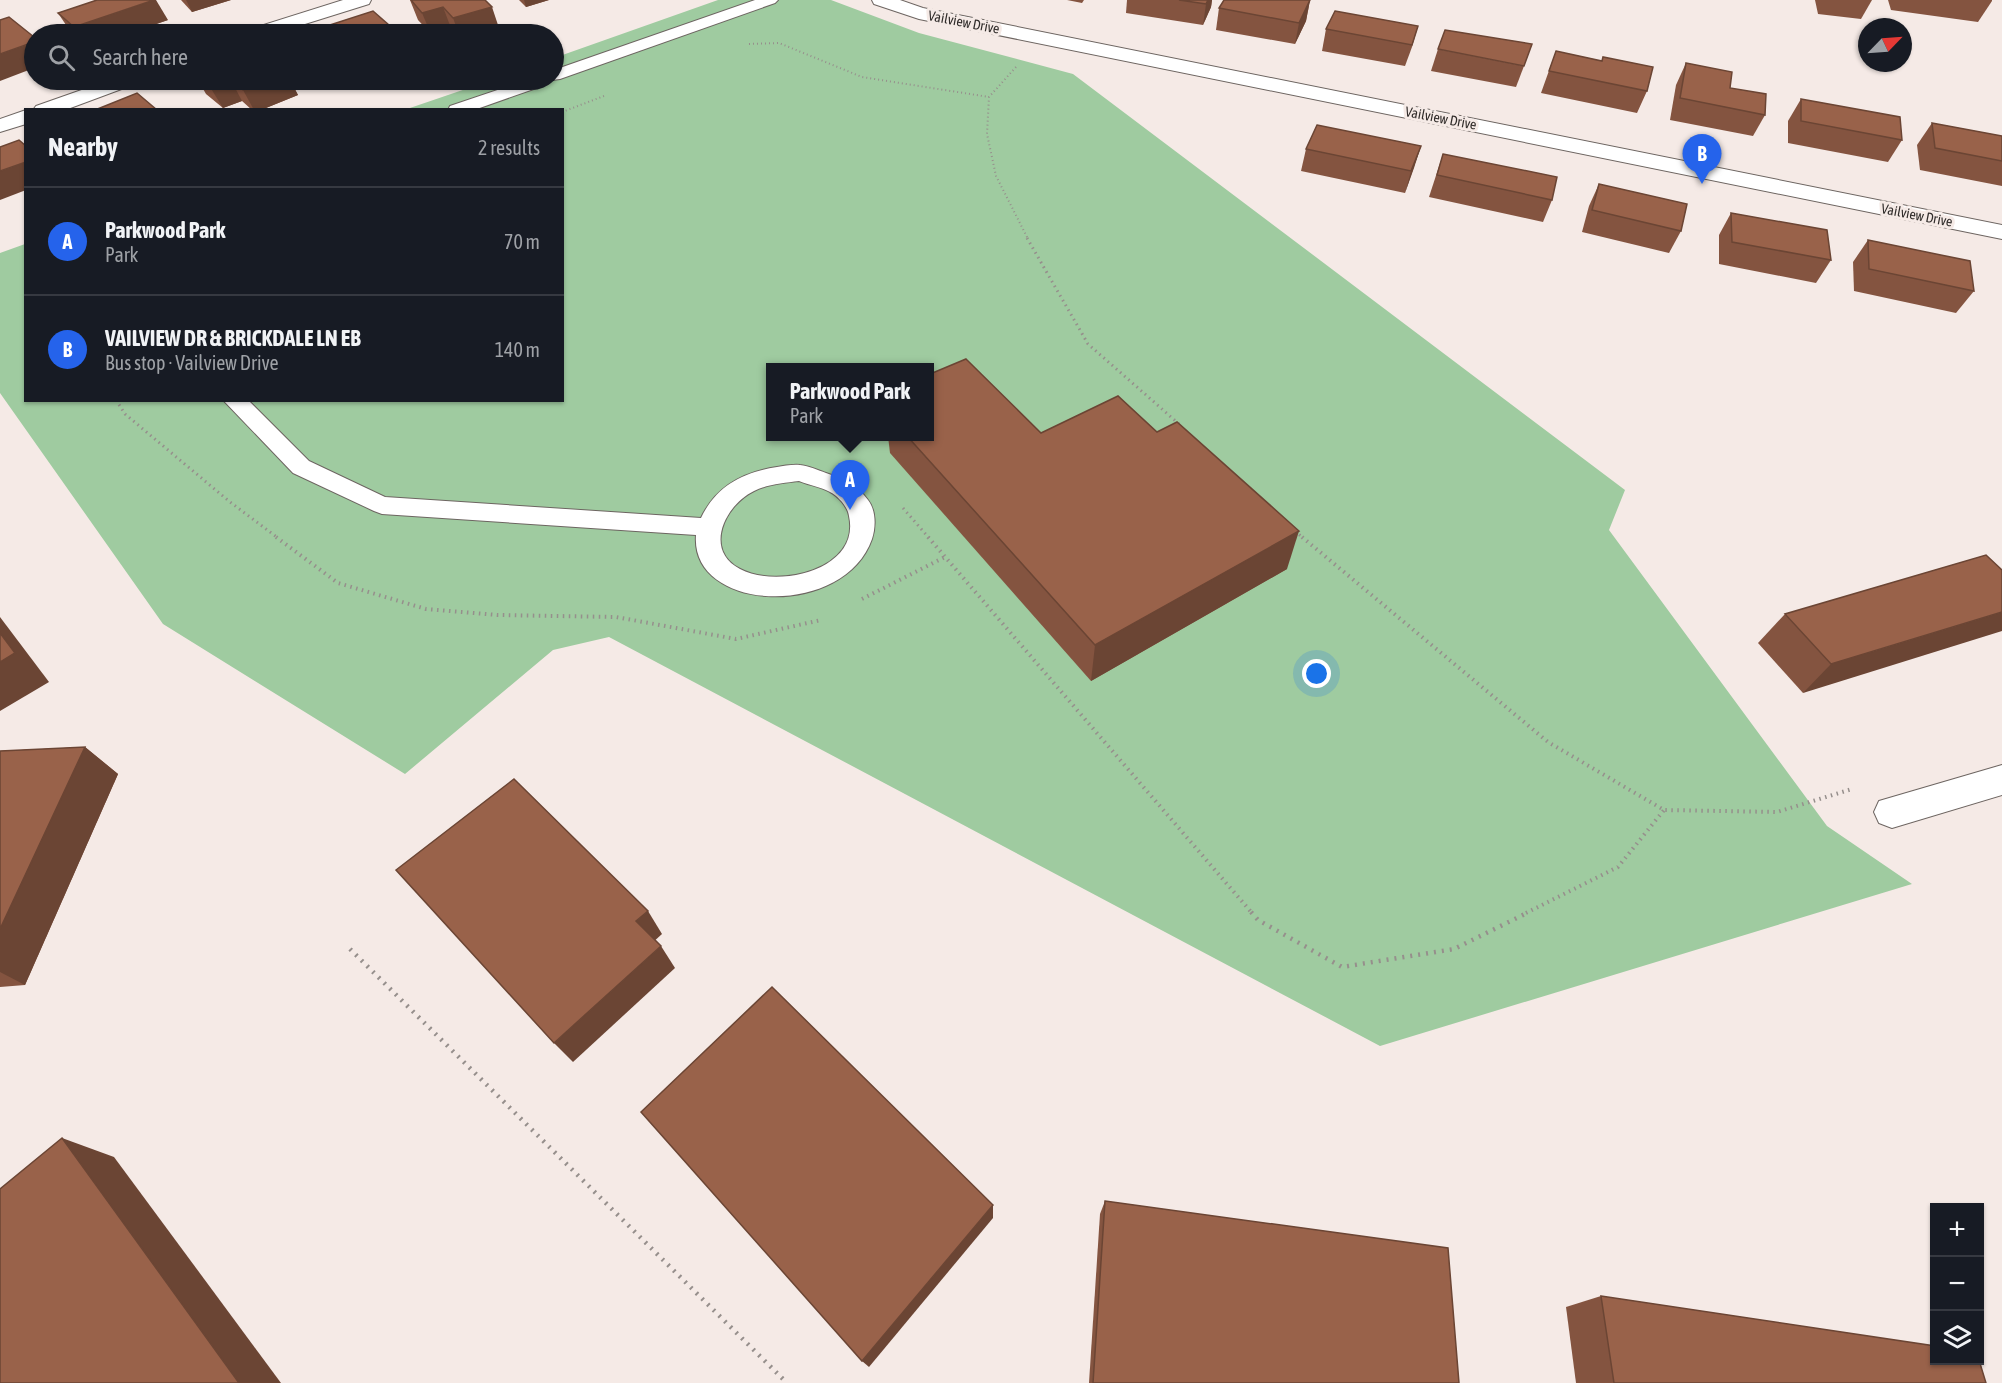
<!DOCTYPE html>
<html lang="en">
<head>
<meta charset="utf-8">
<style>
	body { margin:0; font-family:"Asap Condensed",sans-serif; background:#242831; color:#f1f3f6 }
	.controls { position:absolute; right:18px; bottom:18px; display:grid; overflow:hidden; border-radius:0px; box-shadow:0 2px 4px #0004 }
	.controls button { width:54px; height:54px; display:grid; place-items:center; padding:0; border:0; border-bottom:2px solid #363941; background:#171b24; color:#f1f3f6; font:30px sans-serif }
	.compass { position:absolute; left:1858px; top:18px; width:54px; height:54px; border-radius:50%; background:#171b24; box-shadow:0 2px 4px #0004; rotate:65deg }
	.you { position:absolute; left:1317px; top:674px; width:21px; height:21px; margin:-15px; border:4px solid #fff; border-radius:50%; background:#1a73e8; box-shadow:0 0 0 9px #1a73e833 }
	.badge { display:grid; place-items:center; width:39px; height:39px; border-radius:50%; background:#2563eb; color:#fff; font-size:20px; font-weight:700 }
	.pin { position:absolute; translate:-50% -50px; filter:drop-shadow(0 2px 3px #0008) }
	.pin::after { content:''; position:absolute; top:32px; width:21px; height:18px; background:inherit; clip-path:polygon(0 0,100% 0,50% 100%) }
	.popup { position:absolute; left:766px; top:363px; width:168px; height:78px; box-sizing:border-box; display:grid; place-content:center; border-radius:0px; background:#171b24; filter:drop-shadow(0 2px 4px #0005); font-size:20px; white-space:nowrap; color:#9ea1a6 }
	.popup b { font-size:22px; color:#f1f3f6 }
	.popup::after { content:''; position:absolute; left:50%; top:100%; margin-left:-12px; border:12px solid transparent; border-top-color:#171b24 }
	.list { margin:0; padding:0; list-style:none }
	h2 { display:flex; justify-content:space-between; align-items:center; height:78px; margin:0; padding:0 24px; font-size:26px }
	h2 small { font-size:20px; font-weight:400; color:#9ea1a6 }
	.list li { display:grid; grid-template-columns:39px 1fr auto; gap:18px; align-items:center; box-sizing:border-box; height:108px; padding:0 24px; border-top:2px solid #363941 }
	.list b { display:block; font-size:22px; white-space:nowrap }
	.list p { margin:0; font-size:20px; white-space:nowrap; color:#9ea1a6 }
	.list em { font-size:20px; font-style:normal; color:#9ea1a6 }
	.icon { flex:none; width:33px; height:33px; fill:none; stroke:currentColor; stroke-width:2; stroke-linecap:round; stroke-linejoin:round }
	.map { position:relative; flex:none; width:2002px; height:1383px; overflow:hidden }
	.search { position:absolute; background:#171b24; box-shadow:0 2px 4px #0004; left:24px; top:24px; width:540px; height:66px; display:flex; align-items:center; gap:15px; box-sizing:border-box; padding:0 21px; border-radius:33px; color:#9ea1a6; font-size:22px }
	.panel { position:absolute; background:#171b24; box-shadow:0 2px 4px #0004; left:24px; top:108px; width:540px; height:294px; border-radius:0px }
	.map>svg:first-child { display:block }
	.green { fill:#9fcba0; fill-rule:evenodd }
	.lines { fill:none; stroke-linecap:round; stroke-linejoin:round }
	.lane-casing { stroke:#6d6561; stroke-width:2 }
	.street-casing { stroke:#6d6561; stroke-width:2 }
	.path-far3 { stroke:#968f8c; stroke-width:2; stroke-dasharray:1 3; stroke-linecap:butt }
	.path-far2 { stroke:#968f8c; stroke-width:3; stroke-dasharray:1.5 4; stroke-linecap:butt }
	.path-far1 { stroke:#968f8c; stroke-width:4; stroke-dasharray:1.5 4.5; stroke-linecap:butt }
	.path { stroke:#968f8c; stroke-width:4.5; stroke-dasharray:2 6; stroke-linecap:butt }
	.lane { fill:#fff; fill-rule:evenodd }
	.street { fill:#fff; fill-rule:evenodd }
	.wall { fill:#845440 }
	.shaded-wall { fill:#6b4534 }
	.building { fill:#99624a; stroke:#6b4534; stroke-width:1.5 }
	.labels { text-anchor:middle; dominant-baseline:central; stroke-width:6; stroke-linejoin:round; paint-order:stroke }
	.far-street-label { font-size:14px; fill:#302c2a; stroke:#f5eae6 }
</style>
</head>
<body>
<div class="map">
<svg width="2002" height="1383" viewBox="0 0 2002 1383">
	<rect width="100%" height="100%" fill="#f5eae6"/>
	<path class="green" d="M718,0H831L919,33L1073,74L1625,490L1609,530L1827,826L1912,884L1380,1046L609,637L553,650L405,774L163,624L0,393V253L25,244L26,400H562V110L407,109L492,80H554V58ZM770,368H930V436H770Z"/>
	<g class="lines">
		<defs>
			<g id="lane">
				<polygon points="755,0 778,0 775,3 560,79 552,80 554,70"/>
				<polygon points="527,80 550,80 548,84 474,110 448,110 450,106"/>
				<path d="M223,400H248L309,461L385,497L701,518C716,486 743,472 777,467C784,466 793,464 800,465C809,466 818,470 826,473C843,479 857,485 868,500C876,510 876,527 872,539C844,619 690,613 696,535L382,514L374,511L293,473ZM799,481C809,485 821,487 830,492C838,496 848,507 849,516C861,570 778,589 740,569C703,550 725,505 754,491C768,484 784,483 799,481Z"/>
			</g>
			<g id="street">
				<polygon points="343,0 371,0 369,4 273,34 245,34 248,30"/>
				<polygon points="872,0 900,0 923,8 2002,225 2002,239 919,19 874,4"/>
				<polygon points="110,80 138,80 135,84 65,110 33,110 36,106"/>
				<polygon points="26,110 26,124 0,132 0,119"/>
				<polygon points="2002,765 2002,795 1892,828 1879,823 1874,812 1879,801"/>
			</g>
		</defs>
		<use href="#lane" class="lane-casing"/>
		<use href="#street" class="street-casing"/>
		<g class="path-far3">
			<polyline points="749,44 779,43 862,77 989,97"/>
			<polyline points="1016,67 989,97 987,134 996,176 1028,239"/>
			<polyline points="562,112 604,96"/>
		</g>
		<g class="path-far2">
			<polyline points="1027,238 1088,344 1179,424"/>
			<polyline points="116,400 125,414 230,502 278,538"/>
			<polyline points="903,508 929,538"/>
			<polyline points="1295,531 1303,538"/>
		</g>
		<g class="path-far1">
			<polyline points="276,537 338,583 426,609 497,615 616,617 736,639 821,620"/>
			<polyline points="928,537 1252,913"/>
			<polyline points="1302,537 1548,742 1664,810 1777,812 1852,789"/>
			<polyline points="862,599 945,557"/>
			<polyline points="1526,913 1618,867 1664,810"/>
		</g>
		<g class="path">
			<polyline points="1251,912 1258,920 1342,967 1454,949 1529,912"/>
			<polyline points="350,949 787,1383"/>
		</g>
		<use href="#lane" class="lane"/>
		<use href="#street" class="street"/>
	</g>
	<g class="wall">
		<polygon points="181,0 231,0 192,12"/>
		<polygon points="410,0 485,0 499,28 477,34 457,34 451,28 431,34 418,20"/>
		<polygon points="519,0 549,0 526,7"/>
		<polygon points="1067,0 1084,0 1082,3"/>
		<polygon points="1127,0 1212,0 1211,7 1203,25 1126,13"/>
		<polygon points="1310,0 1306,21 1295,44 1216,30 1219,8"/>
		<polygon points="1815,0 1872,0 1861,19 1818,14"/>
		<polygon points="1888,0 1992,0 1992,1 1978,22 1891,10"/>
		<polygon points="58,13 168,20 127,34 72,34"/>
		<polygon points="1418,26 1412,47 1405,66 1322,51 1326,29"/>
		<polygon points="1438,49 1524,66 1516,87 1431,71"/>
		<polygon points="1556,51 1602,61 1603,57 1647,91 1637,113 1541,93"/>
		<polygon points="1686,63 1730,88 1765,115 1753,136 1670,120 1676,85"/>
		<polygon points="198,80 290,80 298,95 261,110 252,110 242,101 223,108 206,94"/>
		<polygon points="1801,99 1902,140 1888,162 1788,143 1788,121"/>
		<polygon points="1932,123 2002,136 2002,186 1920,170 1917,145"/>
		<polygon points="1421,146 1405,193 1301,171 1306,149"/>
		<polygon points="1443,154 1552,200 1543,222 1429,197"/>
		<polygon points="1599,184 1681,231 1669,253 1582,232 1589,206"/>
		<polygon points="1731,213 1831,260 1816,283 1719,264 1719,235"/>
		<polygon points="1868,240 1974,291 1956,313 1854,291 1853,262"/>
		<polygon points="888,436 930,436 1287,569 1091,681 890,453"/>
		<polygon points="2002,570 1803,693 1758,643 1785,614"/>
		<polygon points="85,747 118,774 25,985 0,987 0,751"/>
		<polygon points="1105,1201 1459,1383 1089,1383 1100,1214"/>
		<polygon points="1601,1296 1986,1383 1576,1383 1566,1307"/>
	</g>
	<g class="shaded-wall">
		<polygon points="154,0 156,0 168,20 127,34 79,34 74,27"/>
		<polygon points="186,0 231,0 192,12"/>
		<polygon points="524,0 549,0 526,7"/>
		<polygon points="1208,0 1212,0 1211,7 1203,25 1206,4"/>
		<polygon points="1310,0 1306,21 1295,44 1299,23"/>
		<polygon points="443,7 451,28 431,34 422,13"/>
		<polygon points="492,7 499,28 477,34 459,34 453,18"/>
		<polygon points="390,26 394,34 364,34"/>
		<polygon points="34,42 34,68 0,81 0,54"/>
		<polygon points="231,80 242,101 223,108 210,87"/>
		<polygon points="272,80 290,80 298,95 261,110 254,110 243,90"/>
		<polygon points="1421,146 1414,168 1405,193 1411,171"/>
		<polygon points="26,162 26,190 0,200 0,171"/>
		<polygon points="1299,531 1287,569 1091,681 1095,645"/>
		<polygon points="2002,612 2002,631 1803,693 1831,664"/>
		<polygon points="0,617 49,682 0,711"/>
		<polygon points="85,747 118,774 25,985 0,972 0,929"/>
		<polygon points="648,911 662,934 651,944 636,921"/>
		<polygon points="661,946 675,968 573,1062 554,1043"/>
		<polygon points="62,1138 114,1157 281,1383 239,1383"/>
		<polygon points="993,1205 993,1218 869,1367 862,1361"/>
	</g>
	<g class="building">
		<polygon points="97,0 154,0 74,27 58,13"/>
		<polygon points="411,0 485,0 492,7 453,18 443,7 422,13"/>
		<polygon points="1179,0 1208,0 1206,4"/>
		<polygon points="1224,0 1310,0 1299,23 1219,8"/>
		<polygon points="373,11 390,26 364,34 302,34"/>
		<polygon points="1335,11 1418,26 1412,45 1326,29"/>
		<polygon points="9,17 34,37 34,42 0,54 0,20"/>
		<polygon points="1445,30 1532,44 1524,66 1438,49"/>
		<polygon points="1556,51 1602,61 1603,57 1653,67 1647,91 1549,71"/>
		<polygon points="1686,63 1732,72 1730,88 1766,94 1765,115 1680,98"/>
		<polygon points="202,80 230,80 210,87"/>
		<polygon points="231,80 272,80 243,90"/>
		<polygon points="137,93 157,110 95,110"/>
		<polygon points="1801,99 1900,117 1902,140 1801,121"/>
		<polygon points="1932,123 2002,136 2002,161 1935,148"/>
		<polygon points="1317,125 1421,146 1411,171 1306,149"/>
		<polygon points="19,140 26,146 26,162 0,171 0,147"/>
		<polygon points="1443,154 1557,177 1552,200 1437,175"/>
		<polygon points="1599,184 1687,204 1681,231 1592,210"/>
		<polygon points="1731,213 1827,230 1831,260 1732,242"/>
		<polygon points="1868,240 1970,261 1974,291 1869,269"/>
		<polygon points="966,359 1041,433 1118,396 1157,432 1177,422 1299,531 1095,645 907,436 930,436 930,374"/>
		<polygon points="1986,555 2002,570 2002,612 1831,664 1785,614"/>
		<polygon points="0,633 15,653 0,662"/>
		<polygon points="85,747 0,929 0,751"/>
		<polygon points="514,779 648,911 636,921 661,946 554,1043 396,870"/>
		<polygon points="772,987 993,1205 862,1361 641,1112"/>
		<polygon points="62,1138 239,1383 0,1383 0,1189"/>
		<polygon points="1105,1201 1448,1248 1459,1383 1093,1383"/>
		<polygon points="1601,1296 1935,1346 1935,1360 1979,1360 1986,1383 1614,1383"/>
	</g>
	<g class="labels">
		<g class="far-street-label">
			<text transform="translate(964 22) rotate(11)">Vailview Drive</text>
			<text transform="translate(1441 118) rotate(11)">Vailview Drive</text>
			<text transform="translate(1917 215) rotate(11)">Vailview Drive</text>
		</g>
	</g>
</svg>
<div class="controls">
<button>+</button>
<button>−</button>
<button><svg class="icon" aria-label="layers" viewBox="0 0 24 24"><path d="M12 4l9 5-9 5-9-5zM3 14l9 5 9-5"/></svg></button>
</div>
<svg class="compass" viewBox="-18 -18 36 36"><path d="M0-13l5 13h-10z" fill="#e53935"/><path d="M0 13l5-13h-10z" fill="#9ea1a6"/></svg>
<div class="you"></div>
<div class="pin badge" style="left:850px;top:510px">A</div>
<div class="popup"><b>Parkwood Park</b>Park</div>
<div class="pin badge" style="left:1702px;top:184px">B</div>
<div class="search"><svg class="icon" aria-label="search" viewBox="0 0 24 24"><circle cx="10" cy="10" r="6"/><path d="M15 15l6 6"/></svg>Search here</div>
<section class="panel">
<h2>Nearby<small>2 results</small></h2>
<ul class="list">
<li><span class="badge">A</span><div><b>Parkwood Park</b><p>Park</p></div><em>70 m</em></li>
<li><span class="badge">B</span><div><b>VAILVIEW DR &amp; BRICKDALE LN EB</b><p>Bus stop · Vailview Drive</p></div><em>140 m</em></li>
</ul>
</section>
</div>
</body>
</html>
